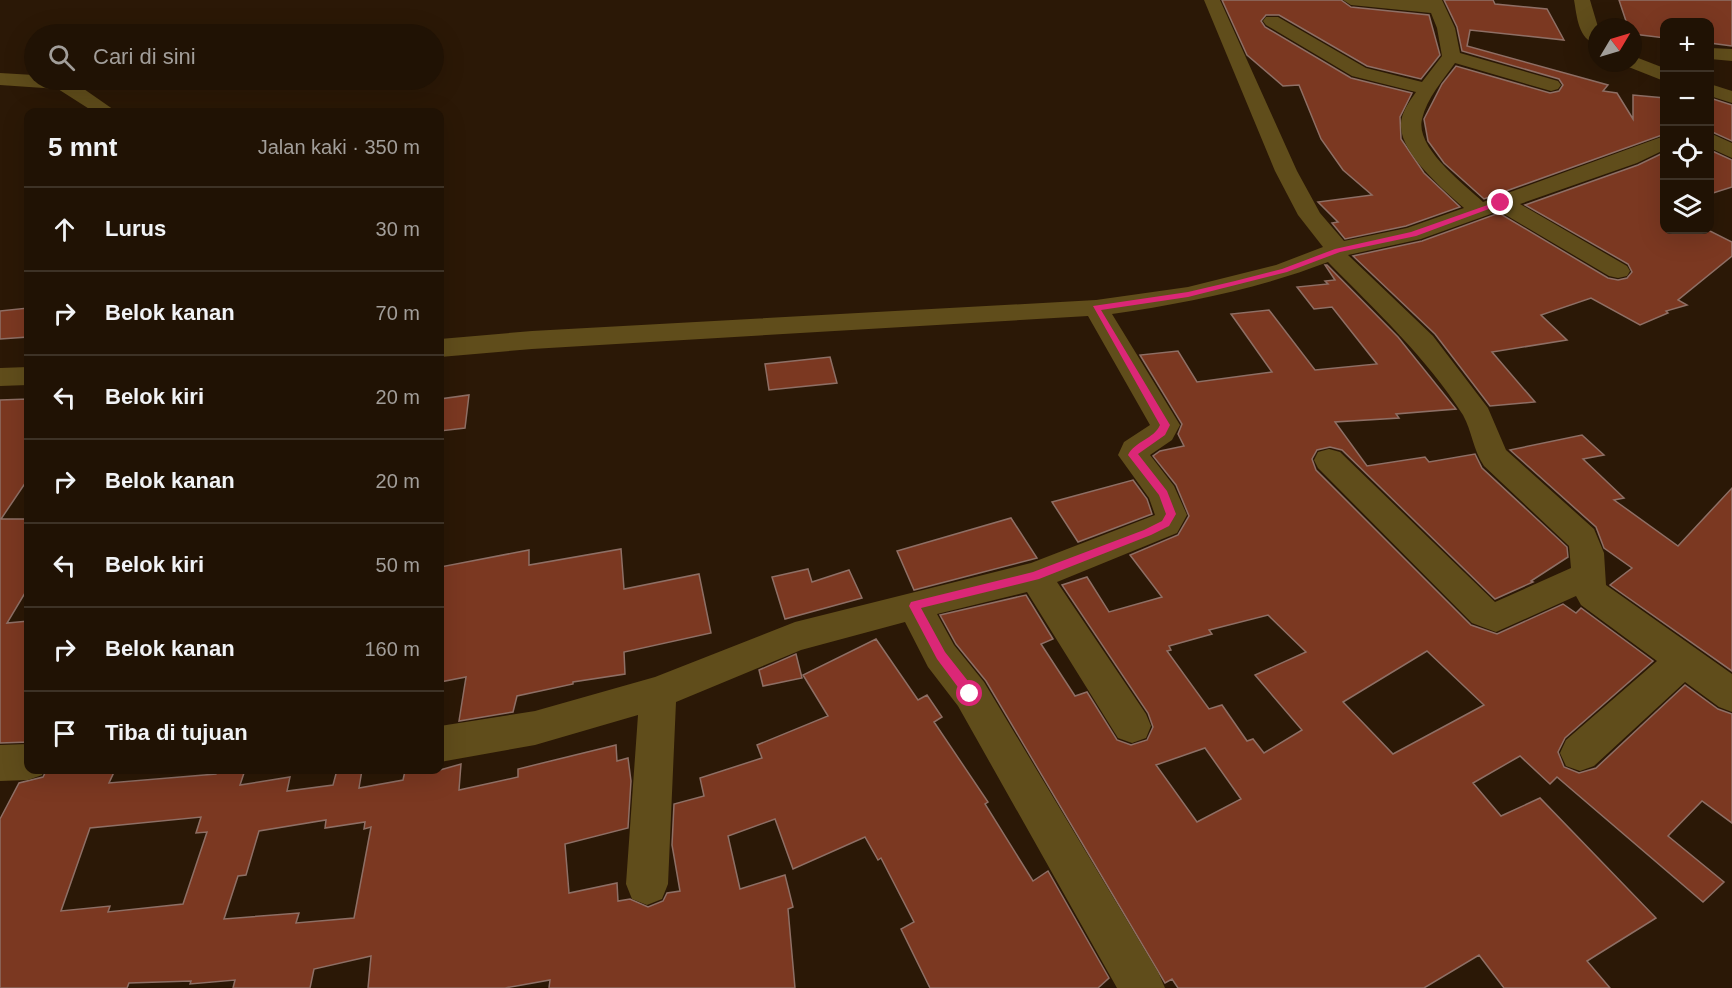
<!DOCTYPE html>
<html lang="id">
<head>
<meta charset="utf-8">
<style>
	body { margin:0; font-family:Arial,sans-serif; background:#281b0e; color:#f1f3f6 }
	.controls { position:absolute; right:18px; top:18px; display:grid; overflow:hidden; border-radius:12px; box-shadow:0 6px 24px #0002 }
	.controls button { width:54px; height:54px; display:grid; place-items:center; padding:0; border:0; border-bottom:2px solid #3d3226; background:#201204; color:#f1f3f6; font:30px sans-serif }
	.compass { position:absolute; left:1588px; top:18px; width:54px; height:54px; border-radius:50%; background:#201204; box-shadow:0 6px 24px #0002; rotate:52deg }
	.stop { position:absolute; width:18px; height:18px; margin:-14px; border:4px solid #db2777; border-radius:50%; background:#fff }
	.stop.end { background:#db2777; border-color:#fff; box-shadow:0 2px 6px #0008 }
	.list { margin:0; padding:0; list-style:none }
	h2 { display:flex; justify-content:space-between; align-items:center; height:78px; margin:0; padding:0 24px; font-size:26px }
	h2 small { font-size:20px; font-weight:400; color:#a29e9a }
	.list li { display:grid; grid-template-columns:39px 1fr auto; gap:18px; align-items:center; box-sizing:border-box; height:84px; padding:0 24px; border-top:2px solid #3d3226 }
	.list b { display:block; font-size:22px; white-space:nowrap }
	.list em { font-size:20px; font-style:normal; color:#a29e9a }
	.icon { flex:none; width:33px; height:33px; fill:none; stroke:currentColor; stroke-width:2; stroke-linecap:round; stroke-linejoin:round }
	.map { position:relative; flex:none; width:1732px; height:988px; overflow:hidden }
	.search { position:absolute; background:#201204; box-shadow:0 6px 24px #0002; left:24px; top:24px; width:420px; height:66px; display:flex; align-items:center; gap:15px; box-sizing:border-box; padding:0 21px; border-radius:33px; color:#a29e9a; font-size:22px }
	.panel { position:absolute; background:#201204; box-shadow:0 6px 24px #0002; left:24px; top:108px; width:420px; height:666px; border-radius:12px }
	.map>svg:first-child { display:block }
	.building { fill:#7b3821; stroke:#8e6f65; stroke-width:1.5; fill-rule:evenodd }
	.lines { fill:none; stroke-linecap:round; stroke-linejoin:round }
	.minor { fill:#604d1b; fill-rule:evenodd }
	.route { fill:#db2777 }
</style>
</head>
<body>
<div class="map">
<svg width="1732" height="988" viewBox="0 0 1732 988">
	<rect width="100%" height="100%" fill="#2b1806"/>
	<g class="building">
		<polygon points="1222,0 1341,0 1351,7 1429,15 1440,55 1421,79 1367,66 1279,15 1266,15 1261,21 1265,27 1351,78 1412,93 1400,117 1401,139 1424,173 1460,207 1406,226 1345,239 1332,223 1338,222 1318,202 1372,195 1343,170 1321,139 1299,85 1283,86 1247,55"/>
		<polygon points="1444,0 1493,0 1495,4 1547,9 1564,40 1470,30 1467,46 1608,85 1603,91 1617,93 1633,119 1633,95 1665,98 1665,134 1484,199 1444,163 1428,141 1424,119 1442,84 1456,66 1550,93 1559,91 1563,85 1559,79 1462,51 1457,27"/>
		<polygon points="1619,0 1732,0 1732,46 1710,43 1710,22 1665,22 1665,38 1633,34 1633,27 1628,27"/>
		<polygon points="1710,98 1732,105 1732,141 1710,131"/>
		<polygon points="1710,150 1732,160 1732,187 1710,194"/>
		<polygon points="1665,152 1665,230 1708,230 1732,242 1732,256 1678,300 1687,305 1666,311 1668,313 1640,325 1591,298 1541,315 1567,340 1492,352 1535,402 1490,406 1435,334 1353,256 1422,241 1499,213 1608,278 1618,280 1627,278 1632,272 1628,264 1525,205 1638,165"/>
		<path d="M1325,265H1327L1398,337L1456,409L1396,414L1399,418L1335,422L1367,466L1425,457L1429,462L1475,454L1482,468L1567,547L1568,557L1531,581L1533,582L1495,599L1342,450L1330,447L1317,450L1312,459L1316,470L1471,625L1497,634L1563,604L1576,613L1581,608L1653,661L1565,738L1558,752L1564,767L1579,773L1596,768L1685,685L1718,709L1732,714V823L1702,801L1668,836L1724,882L1703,902L1557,777L1550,784L1520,756L1473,783L1501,816L1540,798L1656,918L1587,961L1610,988H1504L1479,955L1424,988H1178L1172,979L1165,983L986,681L956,644L940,615L1026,595L1053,639L1041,644L1075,696L1087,692L1117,740L1131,745L1147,740L1153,727L1148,713L1062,585L1087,577L1109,612L1162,597L1130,555L1178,535L1189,516L1176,485L1153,456L1160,451L1184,446L1178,434L1182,424L1140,355L1178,351L1197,382L1272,372L1231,314L1269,310L1315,370L1377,364L1332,307L1314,309L1297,287L1328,284L1325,281L1335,280ZM1268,615L1306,652L1255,675L1302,730L1264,753L1253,739L1247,741L1222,705L1209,709L1167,651L1171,650L1169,646L1212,634L1209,630ZM1427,651L1484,705L1393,754L1343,702ZM1205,748L1241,799L1197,822L1156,765Z"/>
		<polygon points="28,308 28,337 0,339 0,311"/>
		<polygon points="830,357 837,383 769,390 765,364"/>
		<polygon points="469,395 465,428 440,431 440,399"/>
		<polygon points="28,399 28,479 1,519 28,519 28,588 7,623 28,621 28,742 0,743 0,400"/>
		<polygon points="1582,435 1604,455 1583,459 1624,498 1614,500 1678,546 1732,488 1732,671 1610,585 1632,568 1604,548 1596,527 1510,450"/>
		<polygon points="1133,480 1147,499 1152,514 1078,542 1052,502"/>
		<polygon points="1011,518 1037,558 914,590 897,551"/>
		<polygon points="621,549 624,589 699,574 711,633 624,652 625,674 573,682 573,684 517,696 513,712 459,721 466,677 440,682 440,567 529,550 529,565"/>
		<polygon points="808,569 812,582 849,570 862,598 785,619 772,577"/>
		<path d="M876,639L918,700L927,695L942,717L934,722L988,802L985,804L1033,881L1048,871L1109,978L1098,988H930L901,929L914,922L881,858L878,860L865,837L793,869L775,819L728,836L740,889L785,875L793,907L788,909L795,988H549L550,980L505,988H368L371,956L314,969L310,988H233L235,980L190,984L191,981L129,983L127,988H0V819L19,783L43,777L45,773L83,770H115L109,783L216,774L218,770H245L240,785L290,777L287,791L333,785L337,770H362L359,788L403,780L405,771L440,770L461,764L459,790L518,777V769L616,745L617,761L628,758L631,781L628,828L565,844L569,893L617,883L618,901L630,899L648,907L663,901L667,893L680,891L672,845L674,804L704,796L700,778L762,758L757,745L828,716L803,675ZM201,817L196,833L207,832L183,904L108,912L110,906L61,911L90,828ZM326,820L325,828L365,822L364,829L371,827L354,918L296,923L299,913L224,919L238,876L246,875L259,831Z"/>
		<polygon points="796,654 802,678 763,686 759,670"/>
	</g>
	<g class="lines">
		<g class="minor">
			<path d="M1204,0H1220L1297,171L1320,213L1344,241L1407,228L1464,208C1444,190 1402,155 1401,127C1400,114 1409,102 1416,92L1352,76L1266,25L1263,21L1266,17H1278L1366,68L1422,82L1442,56L1437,28L1431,13L1351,5L1343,0H1442L1455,28L1460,53L1558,81L1561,85L1558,89L1551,91L1455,63C1443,80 1427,98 1422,119C1415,148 1464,184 1483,202L1664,136V150L1637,163L1520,204L1627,266L1630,271L1627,276L1618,278L1609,276L1499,211L1421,239L1348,255L1433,336L1488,408L1506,450L1594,529L1604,553L1606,585L1732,674V712L1719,707L1685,682L1594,766L1580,771L1566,766L1560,753L1566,740L1657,661L1581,605L1576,596L1496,632L1472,623L1318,468L1314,460L1318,452L1329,449L1340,452L1495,602L1571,568L1569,546L1484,466C1473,450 1472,431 1463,415C1426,357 1376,311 1328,262C1258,289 1186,303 1112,314L1180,425L1172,440L1150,455L1174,486L1187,515L1177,533L1057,582L1146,714L1151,726L1146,738L1132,743L1118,738L1027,592L937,614L954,645L984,682L1158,972L1165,988H1117L958,706L928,667L905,622L801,650L676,702L668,884L662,899L647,905L632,899L626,884L638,715L535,745L440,762V726L535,711L655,677L795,622L1031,563L1155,515L1149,498L1118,455L1124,442L1150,425L1088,316L532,349L440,357V339L532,331L1096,300L1188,287L1276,265L1323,247L1298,215L1275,171Z"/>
			<path d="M1574,0H1590L1598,27L1597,44C1578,40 1577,16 1574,0Z"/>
			<polygon points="1710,48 1732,49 1732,61 1710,59"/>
			<polygon points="1633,56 1664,68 1664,81 1626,66 1624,63 1633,63"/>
			<polygon points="0,73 34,75 34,80 71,80 117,112 94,112 58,89 0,85"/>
			<polygon points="1710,84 1732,91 1732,103 1710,96"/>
			<polygon points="1710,133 1732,143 1732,158 1710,148"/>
			<polygon points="28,367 28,385 0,386 0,368"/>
			<polygon points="28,744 28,770 44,770 42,775 28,780 0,781 0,745"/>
		</g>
	</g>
	<path class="route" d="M1499,201L1505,203L1416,236L1340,252L1287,272L1188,297L1101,310L1170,425L1165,435L1138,454L1167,491L1176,514L1169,526L1151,535L1039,579L921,608L945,652L975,690V698H966L937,659L909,606L911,602L1033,572L1144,530L1162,521L1166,514L1159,495L1128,455C1135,441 1154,439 1160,425L1093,306L1188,292L1235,281L1282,269L1335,249L1411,232Z"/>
</svg>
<div class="controls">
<button>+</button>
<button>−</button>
<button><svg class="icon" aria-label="locate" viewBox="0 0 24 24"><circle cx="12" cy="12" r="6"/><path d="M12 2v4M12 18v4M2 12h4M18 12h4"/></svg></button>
<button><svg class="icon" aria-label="layers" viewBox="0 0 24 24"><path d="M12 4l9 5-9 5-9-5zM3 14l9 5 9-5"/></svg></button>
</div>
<svg class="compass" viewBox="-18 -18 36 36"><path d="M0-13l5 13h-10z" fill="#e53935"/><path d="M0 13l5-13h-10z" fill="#a29e9a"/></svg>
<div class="stop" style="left:970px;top:694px"></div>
<div class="stop end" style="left:1501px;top:203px"></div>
<div class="search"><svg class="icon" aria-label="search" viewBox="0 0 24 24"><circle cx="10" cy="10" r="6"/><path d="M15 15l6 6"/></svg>Cari di sini</div>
<section class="panel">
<h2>5 mnt<small>Jalan kaki · 350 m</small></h2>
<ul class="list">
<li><svg class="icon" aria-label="ahead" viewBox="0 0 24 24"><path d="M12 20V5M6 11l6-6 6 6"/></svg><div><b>Lurus</b></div><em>30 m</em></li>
<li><svg class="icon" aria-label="right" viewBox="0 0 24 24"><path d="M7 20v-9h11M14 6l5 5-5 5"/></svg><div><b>Belok kanan</b></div><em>70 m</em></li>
<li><svg class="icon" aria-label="left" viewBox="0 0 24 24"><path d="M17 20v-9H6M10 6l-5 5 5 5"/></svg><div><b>Belok kiri</b></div><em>20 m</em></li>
<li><svg class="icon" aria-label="right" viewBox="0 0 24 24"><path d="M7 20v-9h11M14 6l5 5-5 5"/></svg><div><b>Belok kanan</b></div><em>20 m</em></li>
<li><svg class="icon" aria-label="left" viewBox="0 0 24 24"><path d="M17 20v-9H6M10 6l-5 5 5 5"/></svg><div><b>Belok kiri</b></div><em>50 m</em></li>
<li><svg class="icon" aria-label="right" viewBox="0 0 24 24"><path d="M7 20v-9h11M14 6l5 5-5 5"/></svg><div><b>Belok kanan</b></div><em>160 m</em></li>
<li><svg class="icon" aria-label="arrive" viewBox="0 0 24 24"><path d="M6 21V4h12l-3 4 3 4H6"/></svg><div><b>Tiba di tujuan</b></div></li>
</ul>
</section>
</div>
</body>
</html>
